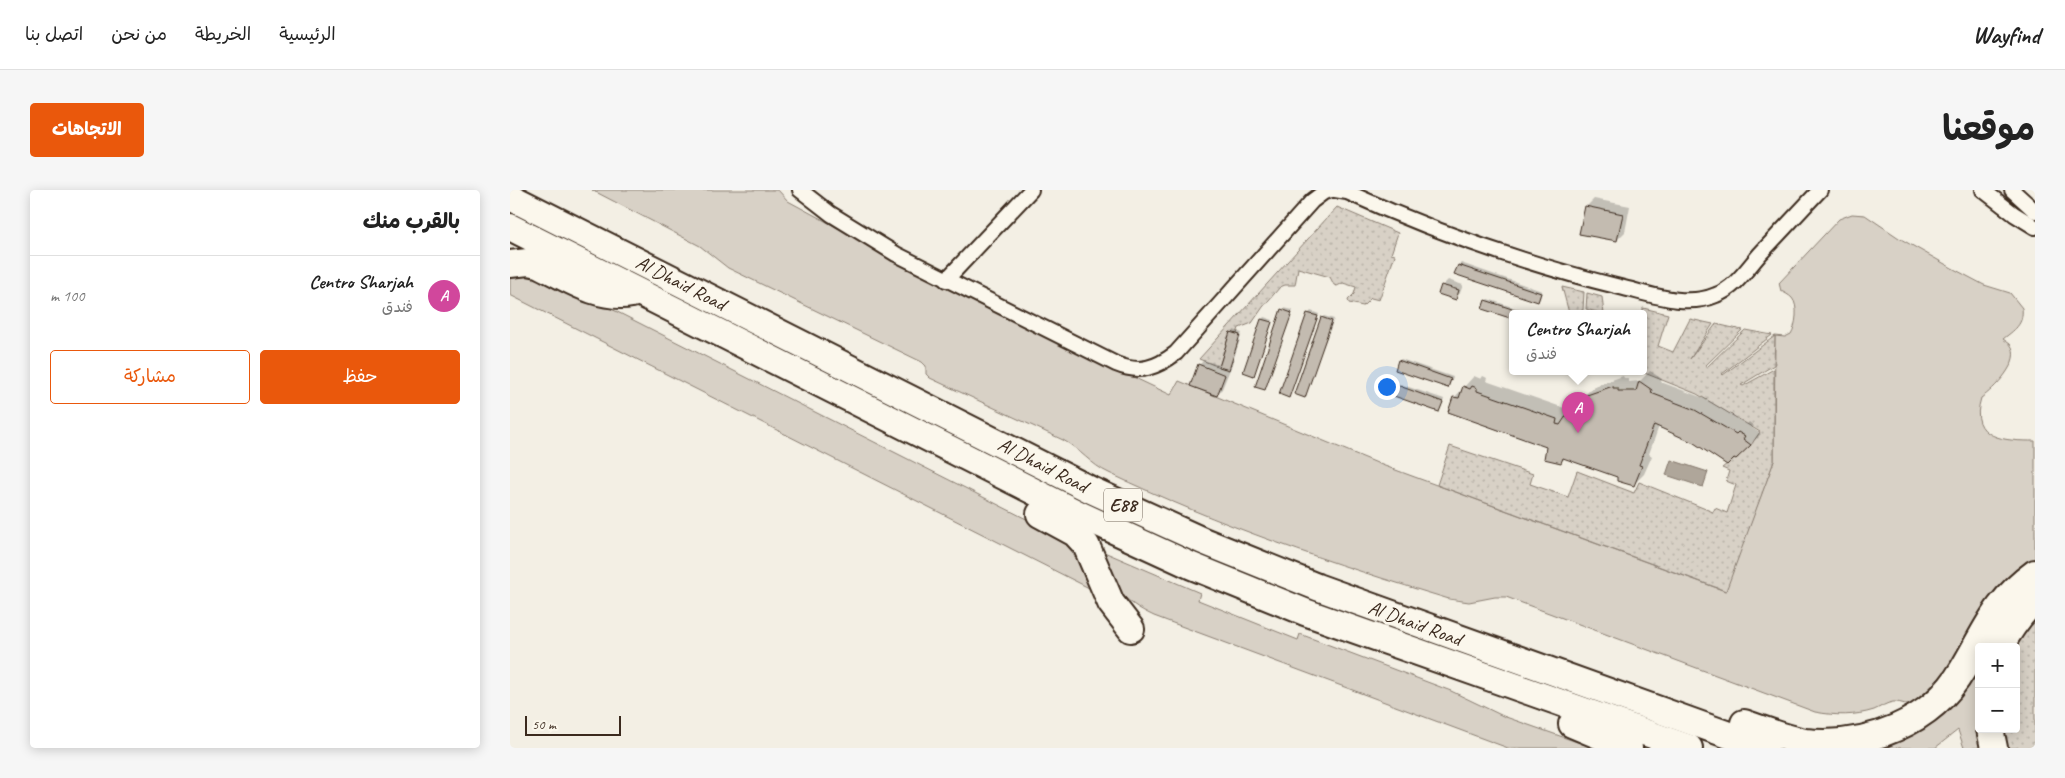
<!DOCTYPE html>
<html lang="ar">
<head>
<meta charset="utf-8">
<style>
	body { margin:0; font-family:Caveat,"Playpen Sans Arabic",sans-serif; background:#f6f6f6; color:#222; direction:rtl }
	.controls { position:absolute; right:15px; bottom:15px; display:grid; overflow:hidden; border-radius:5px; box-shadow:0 2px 12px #0003 }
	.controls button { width:45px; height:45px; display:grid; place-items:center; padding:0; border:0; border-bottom:1px solid #e0e0e0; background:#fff; color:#222; font:25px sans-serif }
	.scale { position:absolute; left:15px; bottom:12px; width:96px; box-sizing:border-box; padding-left:5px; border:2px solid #3b2a1e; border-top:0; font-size:14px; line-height:18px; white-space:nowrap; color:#3b2a1e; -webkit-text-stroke:4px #fbf7ec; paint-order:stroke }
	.you { position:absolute; left:876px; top:196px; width:18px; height:18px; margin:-12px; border:4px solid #fff; border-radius:50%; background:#1a73e8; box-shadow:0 0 0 8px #1a73e833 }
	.badge { display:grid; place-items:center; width:32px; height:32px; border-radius:50%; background:#ea580c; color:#fff; font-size:16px; font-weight:700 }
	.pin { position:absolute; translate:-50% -41px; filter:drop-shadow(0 1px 2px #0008) }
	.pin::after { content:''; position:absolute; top:26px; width:18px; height:15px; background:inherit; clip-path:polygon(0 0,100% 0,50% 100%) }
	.popup { position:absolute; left:999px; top:120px; width:138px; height:65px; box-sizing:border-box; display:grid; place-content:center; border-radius:5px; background:#fff; filter:drop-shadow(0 1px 4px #0005); font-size:16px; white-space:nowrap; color:#767676 }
	.popup b { font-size:19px; color:#222 }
	.popup::after { content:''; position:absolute; left:50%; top:100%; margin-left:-10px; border:10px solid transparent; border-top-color:#fff }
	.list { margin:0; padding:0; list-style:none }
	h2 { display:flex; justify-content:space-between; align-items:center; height:65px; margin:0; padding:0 20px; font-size:21px }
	h2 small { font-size:16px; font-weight:400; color:#767676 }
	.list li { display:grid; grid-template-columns:32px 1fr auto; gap:15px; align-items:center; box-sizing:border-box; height:80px; padding:0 20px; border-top:1px solid #e0e0e0 }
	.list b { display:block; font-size:19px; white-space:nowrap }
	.list p { margin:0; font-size:16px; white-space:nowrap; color:#767676 }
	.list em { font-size:16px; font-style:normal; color:#767676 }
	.actions { display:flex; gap:10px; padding:15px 20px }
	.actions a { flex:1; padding:11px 0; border:1px solid #ea580c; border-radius:5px; text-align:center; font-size:18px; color:#ea580c }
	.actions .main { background:#ea580c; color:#fff }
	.map { position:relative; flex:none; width:1525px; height:558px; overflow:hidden; direction:ltr; border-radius:5px }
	header { display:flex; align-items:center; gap:30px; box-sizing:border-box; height:70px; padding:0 25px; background:#fff; border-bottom:1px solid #e0e0e0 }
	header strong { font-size:24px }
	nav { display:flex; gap:28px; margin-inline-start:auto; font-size:18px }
	.intro { display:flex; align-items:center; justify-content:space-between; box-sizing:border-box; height:120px; padding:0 30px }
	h1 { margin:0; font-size:35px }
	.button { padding:12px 22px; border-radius:5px; background:#ea580c; color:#fff; font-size:18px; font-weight:700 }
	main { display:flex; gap:30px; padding:0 30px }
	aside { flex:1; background:#fff; border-radius:5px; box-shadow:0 2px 12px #0003 }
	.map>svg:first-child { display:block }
	.green { fill:#d8d1c6; stroke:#8a7e72 }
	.garden { fill:url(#garden-dots); stroke:#8a7e72 }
	.water { fill:#afa69a; stroke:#817468 }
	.shadow { fill:#0003 }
	.building { fill:#c3bbb0; stroke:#3b2a1e }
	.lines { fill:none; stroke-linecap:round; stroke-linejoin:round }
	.street-casing { stroke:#3b2a1e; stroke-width:18 }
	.highway-casing { stroke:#3b2a1e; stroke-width:30 }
	.street { stroke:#fbf7ec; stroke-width:14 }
	.highway { stroke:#fbf7ec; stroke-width:26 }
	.labels { text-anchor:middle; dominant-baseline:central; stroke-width:5; stroke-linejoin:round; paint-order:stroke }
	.shield { fill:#fbf7ec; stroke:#75685c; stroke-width:1 }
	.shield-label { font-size:19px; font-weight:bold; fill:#3b2a1e }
	.street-label { font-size:20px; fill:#3b2a1e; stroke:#fbf7ec }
</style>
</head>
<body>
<header>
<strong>Wayfind</strong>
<nav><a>الرئيسية</a><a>الخريطة</a><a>من نحن</a><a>اتصل بنا</a></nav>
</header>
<div class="intro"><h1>موقعنا</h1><a class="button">الاتجاهات</a></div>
<main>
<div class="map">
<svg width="1525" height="558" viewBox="0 0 1525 558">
	<defs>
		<pattern id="garden-dots" width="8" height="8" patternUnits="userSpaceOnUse" patternTransform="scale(1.25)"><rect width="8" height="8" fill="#d8d1c6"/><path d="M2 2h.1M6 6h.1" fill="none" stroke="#bab4aa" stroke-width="1.8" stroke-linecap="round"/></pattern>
	</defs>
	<rect width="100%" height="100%" fill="#f3efe4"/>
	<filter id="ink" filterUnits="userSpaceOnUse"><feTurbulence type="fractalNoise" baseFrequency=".02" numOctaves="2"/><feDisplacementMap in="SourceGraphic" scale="10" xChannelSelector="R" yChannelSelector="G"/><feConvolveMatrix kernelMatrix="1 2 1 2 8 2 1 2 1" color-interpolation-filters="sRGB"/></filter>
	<g filter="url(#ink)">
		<g class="green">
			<path d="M82,0H268L278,11L467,113L661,205L669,191L872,275L1215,401L1264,271L1265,146L1275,147L1281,144C1286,136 1289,116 1282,108C1279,105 1275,103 1271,101L1269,93L1329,29L1342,24L1355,25L1389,48L1442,78L1474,95L1500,103L1512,118C1514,135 1504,140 1493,149C1495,151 1498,152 1500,154C1514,170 1483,200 1471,208C1458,250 1496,251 1525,251V369L1514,376L1438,479L1406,512C1398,518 1392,511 1383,512C1376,513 1371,517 1364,520C1345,526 1326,526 1305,522L996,407H985L959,412L939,409C823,374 708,335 599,283C581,275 570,259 553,250L420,188L416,184V176L412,172L218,78L190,56Z"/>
			<polygon points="6,84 26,86 54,95 548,345 562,356 581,399 0,105 0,88"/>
			<path d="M594,362L690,403L688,410L788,450L790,444L941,501L993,526L1084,558H998L644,426C610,410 604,397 594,362Z"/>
			<polygon points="1469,478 1469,539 1478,558 1454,558 1448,540 1425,558 1366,558 1401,545"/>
		</g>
		<g class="garden">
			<polygon points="827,17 888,43 881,64 885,65 869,110 861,108 853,116 839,113 838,110 844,104 846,97 833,93 827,96 824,95 820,87 788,78 785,95 775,95 770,97 753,117 742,133 729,138 727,144 720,142 709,177 689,169"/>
			<polygon points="1052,97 1074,102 1073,120 1059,123"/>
			<polygon points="1077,103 1092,107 1094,124 1076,119"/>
			<polygon points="1133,118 1158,124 1148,156 1163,162 1180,129 1203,134 1180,169 1206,134 1232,140 1195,176 1197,177 1235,140 1262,145 1212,184 1213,185 1265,146 1264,175 1231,195 1233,196 1264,179 1264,271 1216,401 927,295 940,256 1023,284 1020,294 1058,307 1067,281 1124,303 1129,292 1203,322 1205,318 1217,323 1226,295 1216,291 1219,281 1212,278 1241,255 1250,242 1187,204 1132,182"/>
			<polygon points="1525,428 1525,558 1497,558 1492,539 1506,539 1506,457 1505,457"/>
		</g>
		<polygon class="water" points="1161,270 1198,282 1193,297 1156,285"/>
		<g class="shadow">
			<polygon points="1084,9 1120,16 1115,42 1107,50 1076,17"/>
			<polygon points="951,73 1032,101 1030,109 1028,111 949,75"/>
			<polygon points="938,90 953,95 950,103 945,108 930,103 933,95"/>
			<polygon points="978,109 1021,123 1021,124 1003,124 1003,128 976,111"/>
			<polygon points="774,118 783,120 755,199 772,120"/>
			<polygon points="801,121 809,124 779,206 798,124"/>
			<polygon points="814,126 824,129 794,206 812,128"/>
			<polygon points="754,127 763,130 744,184 752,129"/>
			<polygon points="724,140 732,143 721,177 712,199 706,205 689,175 694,170 711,176"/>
			<polygon points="891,169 943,187 940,194 938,197 889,171"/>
			<polygon points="1140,181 1152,189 1151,192 1196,209 1237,234 1239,232 1244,236 1242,238 1251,244 1226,268 1184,252 1149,236 1139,264 1142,266 1134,284 1124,294 1108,286 1056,267 1051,272 1038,257 944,208 964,186 971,189 973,186 977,188 976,191 1057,219 1056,224 1059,225 1062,221 1060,217 1085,196 1113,186 1114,188 1118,188 1118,192 1130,191"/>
			<polygon points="887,193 934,209 931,218 929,220 885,195"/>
		</g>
		<g class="building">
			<polygon points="1075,16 1113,24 1107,51 1069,44"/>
			<polygon points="948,75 1031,103 1028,112 944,84"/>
			<polygon points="931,95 949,100 946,110 928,104"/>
			<polygon points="975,110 1017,124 1003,124 1003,129 972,119"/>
			<polygon points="771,119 782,123 755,200 745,197"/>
			<polygon points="797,123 808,126 779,208 769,204"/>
			<polygon points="811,127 822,131 795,208 784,204"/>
			<polygon points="751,129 762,132 744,186 733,182"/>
			<polygon points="720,142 730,145 719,180 709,177"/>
			<polygon points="888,170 941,189 938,198 885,180"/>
			<polygon points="688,174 715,185 707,206 680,196"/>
			<polygon points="1129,191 1142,200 1141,203 1185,220 1226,244 1228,242 1235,246 1233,249 1241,255 1226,269 1224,268 1217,275 1184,253 1144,235 1129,275 1132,276 1124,296 1107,291 1107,287 1053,268 1051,273 1034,269 1036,257 938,222 943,207 949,208 953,196 960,199 962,196 967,198 967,201 1047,229 1046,234 1050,235 1060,220 1058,217 1072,207 1074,210 1075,209 1074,206 1103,196 1103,198 1108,198 1108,201 1126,201"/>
			<polygon points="884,194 933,212 929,222 881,205"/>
		</g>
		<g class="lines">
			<defs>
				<g id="street">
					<path d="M290,0L321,24L386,64L606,174C630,184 646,178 666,163L802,11L814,2L822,0"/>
					<path d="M825,0L837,2C925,42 1016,74 1110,97C1140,104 1176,118 1206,105C1225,98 1237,79 1250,64C1270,43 1290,21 1310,0"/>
					<polyline points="1473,0 1504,24 1525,37"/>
					<polyline points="1502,0 1525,21"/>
					<polyline points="436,90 521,0"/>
				</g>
				<g id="highway">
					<polyline points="0,7 581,300 693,351 807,397 1255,558"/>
					<polyline points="0,37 571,325 682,376 795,422 1179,558"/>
					<path d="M0,74L18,72L28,74C57,88 88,110 122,104"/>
					<polyline points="530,324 565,343 576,355 601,413 621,439"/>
					<path d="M1490,457C1500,438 1511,424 1525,409"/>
					<path d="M1234,533C1254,540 1274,548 1295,552C1357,558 1422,533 1453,479C1477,439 1485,412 1525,383"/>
					<polyline points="1062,534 1119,558"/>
					<polyline points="1480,539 1484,558"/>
				</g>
			</defs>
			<use href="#street" class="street-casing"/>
			<use href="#highway" class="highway-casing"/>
			<use href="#street" class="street"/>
			<use href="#highway" class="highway"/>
		</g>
	</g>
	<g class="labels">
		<rect class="shield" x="594" y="298.5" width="38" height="33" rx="4"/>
		<g class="shield-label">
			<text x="613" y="315">E88</text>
		</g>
		<g class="street-label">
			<text transform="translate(171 93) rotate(27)">Al Dhaid Road</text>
			<text transform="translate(533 275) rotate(27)">Al Dhaid Road</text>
			<text transform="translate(905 433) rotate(20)">Al Dhaid Road</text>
		</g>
	</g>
</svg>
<div class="controls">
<button>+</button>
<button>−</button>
</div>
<div class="scale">50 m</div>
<div class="you"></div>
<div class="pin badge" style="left:1068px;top:243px;background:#d1479c">A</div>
<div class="popup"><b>Centro Sharjah</b>فندق</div>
</div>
<aside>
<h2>بالقرب منك<small></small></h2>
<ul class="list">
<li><span class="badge" style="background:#d1479c">A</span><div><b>Centro Sharjah</b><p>فندق</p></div><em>100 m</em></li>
</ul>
<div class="actions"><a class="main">حفظ</a><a>مشاركة</a></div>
</aside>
</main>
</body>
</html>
